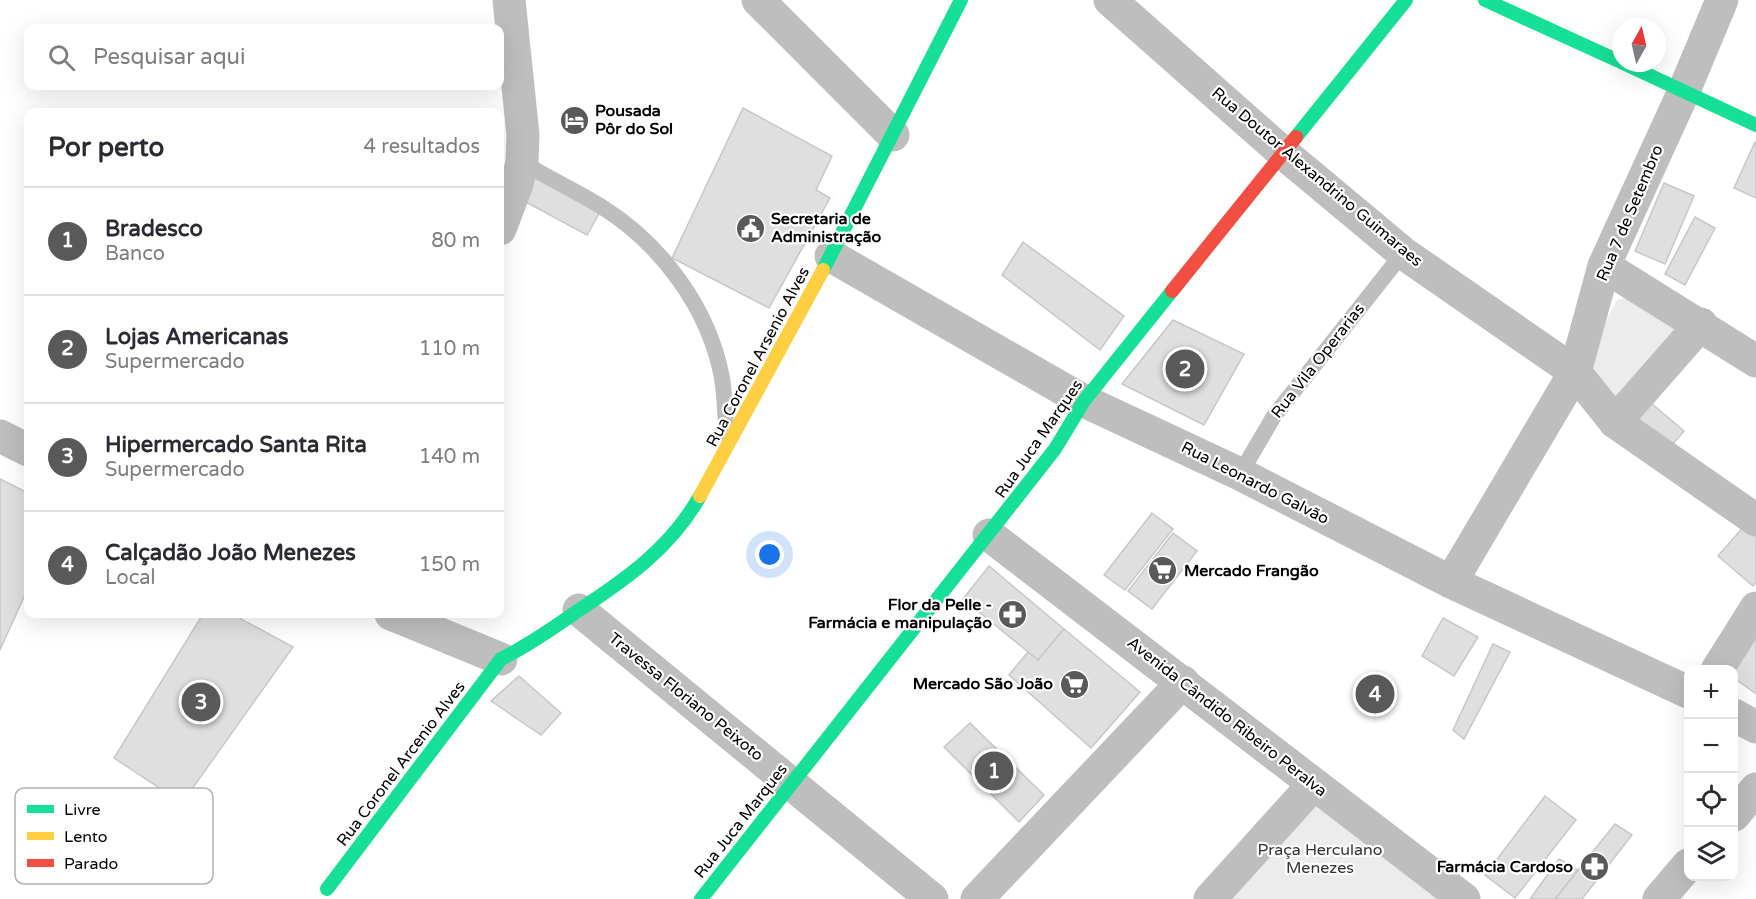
<!DOCTYPE html>
<html lang="pt">
<head>
<meta charset="utf-8">
<style>
	body { margin:0; font-family:"Varela Round",sans-serif; background:#f7f7f7; color:#2b2b33 }
	.controls { position:absolute; right:18px; bottom:18px; display:grid; overflow:hidden; border-radius:12px; box-shadow:0 6px 24px #0002 }
	.controls button { width:54px; height:54px; display:grid; place-items:center; padding:0; border:0; border-bottom:2px solid #e1e1e2; background:#fff; color:#2b2b33; font:30px sans-serif }
	.compass { position:absolute; left:1612px; top:18px; width:54px; height:54px; border-radius:50%; background:#fff; box-shadow:0 6px 24px #0002; rotate:8deg }
	.you { position:absolute; left:770px; top:555px; width:21px; height:21px; margin:-15px; border:4px solid #fff; border-radius:50%; background:#1a73e8; box-shadow:0 0 0 9px #1a73e833 }
	.badge { display:grid; place-items:center; width:39px; height:39px; border-radius:50%; background:#595959; color:#fff; font-size:20px; font-weight:700 }
	.pin { position:absolute; translate:-50% -50%; border:3px solid #fff; box-shadow:0 2px 6px #0006 }
	.list { margin:0; padding:0; list-style:none }
	h2 { display:flex; justify-content:space-between; align-items:center; height:78px; margin:0; padding:0 24px; font-size:26px }
	h2 small { font-size:20px; font-weight:400; color:#7c7c81 }
	.list li { display:grid; grid-template-columns:39px 1fr auto; gap:18px; align-items:center; box-sizing:border-box; height:108px; padding:0 24px; border-top:2px solid #e1e1e2 }
	.list b { display:block; font-size:22px; white-space:nowrap }
	.list p { margin:0; font-size:20px; white-space:nowrap; color:#7c7c81 }
	.list em { font-size:20px; font-style:normal; color:#7c7c81 }
	.icon { flex:none; width:33px; height:33px; fill:none; stroke:currentColor; stroke-width:2; stroke-linecap:round; stroke-linejoin:round }
	.map { position:relative; flex:none; width:1756px; height:899px; overflow:hidden }
	.search { position:absolute; background:#fff; box-shadow:0 6px 24px #0002; left:24px; top:24px; width:480px; height:66px; display:flex; align-items:center; gap:15px; box-sizing:border-box; padding:0 21px; border-radius:12px; color:#7c7c81; font-size:22px }
	.panel { position:absolute; background:#fff; box-shadow:0 6px 24px #0002; left:24px; top:108px; width:480px; height:510px; border-radius:12px }
	.map>svg:first-child { display:block }
	.green { fill:#ececec }
	.building { fill:#dfdfdf; stroke:#c7c7c7; stroke-width:1.5 }
	.lines { fill:none; stroke-linecap:round; stroke-linejoin:round }
	.lane { stroke:#bebebe; stroke-width:16 }
	.street { stroke:#bebebe; stroke-width:33 }
	.fast { stroke:#16e098; stroke-width:14 }
	.slow { stroke:#ffcf43; stroke-width:14 }
	.jam { stroke:#f24e42; stroke-width:14 }
	.labels { text-anchor:middle; dominant-baseline:central; stroke-width:4.5; stroke-linejoin:round; paint-order:stroke }
	.poi-label { font-size:16px; font-weight:bold; fill:#000; stroke:#fff; text-anchor:start }
	.street-label { font-size:16px; fill:#000; stroke:#fff }
	.park-label { font-size:16px; fill:#333; stroke:#fff }
	.key { fill:#fff; stroke:#b2b2b2; stroke-width:1.5 }
	.key-label { font-size:16px; fill:#000 }
</style>
</head>
<body>
<div class="map">
<svg width="1756" height="899" viewBox="0 0 1756 899">
	<rect width="100%" height="100%" fill="#fff"/>
	<g class="green">
		<path d="M1629,296L1674,329L1671,337L1616,398L1590,367C1597,342 1605,321 1617,300Z"/>
		<polygon points="1316,805 1437,899 1228,899"/>
	</g>
	<g class="building">
		<polygon points="743,108 832,156 816,190 830,198 769,308 672,258"/>
		<polygon points="1755,142 1756,143 1756,198 1734,188"/>
		<polygon points="535,176 600,212 587,235 522,200"/>
		<polygon points="1664,183 1694,196 1665,264 1635,251"/>
		<polygon points="1695,217 1715,228 1685,285 1665,274"/>
		<polygon points="1023,242 1124,316 1100,350 1002,275"/>
		<polygon points="1173,320 1244,354 1204,425 1122,384"/>
		<polygon points="1651,403 1684,431 1664,454 1631,426"/>
		<polygon points="0,479 28,493 28,588 0,650"/>
		<polygon points="1152,513 1173,529 1125,590 1104,575"/>
		<polygon points="1746,524 1756,533 1756,583 1753,586 1718,556"/>
		<polygon points="1173,533 1197,551 1152,609 1128,591"/>
		<polygon points="989,566 1064,629 1038,660 963,599"/>
		<polygon points="203,614 232,614 293,647 182,803 114,758"/>
		<polygon points="1443,618 1478,637 1454,676 1422,656"/>
		<polygon points="1064,629 1140,692 1091,748 1009,675 1028,652 1038,660"/>
		<polygon points="1756,635 1756,692 1755,693 1734,678 1734,670"/>
		<polygon points="1493,644 1510,652 1464,739 1453,730"/>
		<polygon points="519,676 561,713 541,735 491,701"/>
		<polygon points="970,723 1044,795 1019,822 944,747"/>
		<polygon points="1545,796 1576,820 1515,898 1485,875"/>
		<polygon points="1615,824 1632,835 1582,899 1555,899"/>
		<polygon points="1559,859 1578,870 1555,899 1530,899"/>
	</g>
	<g class="lines">
		<g class="lane">
			<path d="M522,162C548,178 576,191 602,207C661,244 709,308 722,378C725,397 725,417 727,437"/>
			<polyline points="1240,474 1274,416 1403,253"/>
		</g>
		<g class="street">
			<polyline points="758,0 893,135"/>
			<polyline points="1110,0 1282,152 1403,253 1575,372 1615,422 1756,520"/>
			<polyline points="500,229 517,184 522,162 523,135 509,0"/>
			<polyline points="831,256 1084,401 1240,474 1451,582 1688,692"/>
			<polyline points="1604,266 1756,361"/>
			<polyline points="1615,422 1701,324"/>
			<polyline points="0,436 28,450"/>
			<polyline points="989,535 1464,899"/>
			<polyline points="1451,582 1575,372 1604,266 1684,91 1722,0"/>
			<polyline points="579,610 932,899"/>
			<polyline points="391,614 501,659"/>
			<polyline points="1717,670 1756,608"/>
			<polyline points="1734,715 1756,727"/>
			<polyline points="1734,815 1756,789"/>
			<polyline points="977,899 1183,682"/>
			<polyline points="1210,899 1314,784"/>
			<polyline points="1659,899 1688,865"/>
		</g>
		<g class="fast">
			<polyline points="1485,0 1621,62"/>
			<polyline points="1623,63 1756,125"/>
			<polyline points="1296,137 1406,0"/>
			<polyline points="823,270 961,0"/>
			<path d="M327,889L501,659C527,646 552,629 576,612C625,580 671,548 700,496"/>
			<polyline points="701,899 1055,449 1084,401 1172,291"/>
		</g>
		<polyline class="slow" points="700,496 823,270"/>
		<polyline class="jam" points="1172,291 1296,137"/>
	</g>
	<defs>
		<symbol id="hotel-disc" viewBox="-11 -11 22 22"><circle r="9.5" fill="#595959" stroke="#fff"/><path d="M-6-4.5h1.5V1H6V5H4.5V3h-9V5H-6ZM-4 0a1.8 1.8 0 1 1 3.6 0ZM.5 0V-2.5h3Q6-2.5 6 0Z" fill="#fff"/></symbol>
		<symbol id="civic-disc" viewBox="-11 -11 22 22"><circle r="9.5" fill="#595959" stroke="#fff"/><path d="M-.6-6.5H3V-4.5H.6V-3L4-1V1h2V6H-6V1h2V-1L-.6-3ZM-1.2 2.5V6h2.4V2.5Z" fill="#fff"/></symbol>
		<symbol id="supermarket-disc" viewBox="-11 -11 22 22"><circle r="9.5" fill="#595959" stroke="#fff"/><path d="M-6-5.5h2.5l.6 2H6L4.5 2H-2.5L-4.4-4H-6ZM-1.5 3.2a1.3 1.3 0 1 0 .1 0ZM3 3.2a1.3 1.3 0 1 0 .1 0Z" fill="#fff"/></symbol>
		<symbol id="pharmacy-disc" viewBox="-11 -11 22 22"><circle r="9.5" fill="#595959" stroke="#fff"/><path d="M-2-6h4v4h4v4h-4v4h-4v-4h-4v-4h4Z" fill="#fff"/></symbol>
	</defs>
	<g fill-rule="evenodd">
		<use href="#hotel-disc" x="558" y="104" width="33" height="33"/>
		<use href="#civic-disc" x="734" y="212" width="33" height="33"/>
		<use href="#supermarket-disc" x="1146" y="554" width="33" height="33"/>
		<use href="#pharmacy-disc" x="996" y="598" width="33" height="33"/>
		<use href="#supermarket-disc" x="1058" y="668" width="33" height="33"/>
		<use href="#pharmacy-disc" x="1578" y="850" width="33" height="33"/>
	</g>
	<g class="labels">
		<g class="poi-label">
			<text x="595" y="111">Pousada<tspan x="595" dy="18">Pôr do Sol</tspan></text>
			<text x="771" y="219">Secretaria de<tspan x="771" dy="18">Administração</tspan></text>
			<text x="1184" y="571">Mercado Frangão</text>
			<text x="992" y="605" text-anchor="end">Flor da Pelle -<tspan x="992" dy="18">Farmácia e manipulação</tspan></text>
			<text x="1053" y="684" text-anchor="end">Mercado São João</text>
			<text x="1573" y="867" text-anchor="end">Farmácia Cardoso</text>
		</g>
		<g class="street-label">
			<text transform="translate(1317 177) rotate(40)">Rua Doutor Alexandrino Guimaraes</text>
			<text transform="translate(1630 213) rotate(-67)">Rua 7 de Setembro</text>
			<text transform="translate(758 357) rotate(-62)">Rua Coronel Arsenio Alves</text>
			<text transform="translate(1318 361) rotate(-52)">Rua Vila Operarias</text>
			<text transform="translate(1039 439) rotate(-55)">Rua Juca Marques</text>
			<text transform="translate(1255 483) rotate(27)">Rua Leonardo Galvão</text>
			<text transform="translate(686 697) rotate(39)">Travessa Floriano Peixoto</text>
			<text transform="translate(1227 717) rotate(38)">Avenida Cândido Ribeiro Peralva</text>
			<text transform="translate(401 764) rotate(-53)">Rua Coronel Arcenio Alves</text>
			<text transform="translate(741 821) rotate(-52)">Rua Juca Marques</text>
		</g>
		<g class="park-label">
			<text x="1320" y="850">Praça Herculano<tspan x="1320" dy="18">Menezes</tspan></text>
		</g>
	</g>
	<rect x="15" y="788" width="198" height="96" rx="9" class="key"/>
	<rect x="27" y="805" width="27" height="8" fill="#16e098"/>
	<rect x="27" y="832" width="27" height="8" fill="#ffcf43"/>
	<rect x="27" y="859" width="27" height="8" fill="#f24e42"/>
	<g class="key-label">
		<text x="64" y="815">Livre</text>
		<text x="64" y="842">Lento</text>
		<text x="64" y="869">Parado</text>
	</g>
</svg>
<div class="controls">
<button>+</button>
<button>−</button>
<button><svg class="icon" aria-label="locate" viewBox="0 0 24 24"><circle cx="12" cy="12" r="6"/><path d="M12 2v4M12 18v4M2 12h4M18 12h4"/></svg></button>
<button><svg class="icon" aria-label="layers" viewBox="0 0 24 24"><path d="M12 4l9 5-9 5-9-5zM3 14l9 5 9-5"/></svg></button>
</div>
<svg class="compass" viewBox="-18 -18 36 36"><path d="M0-13l5 13h-10z" fill="#e53935"/><path d="M0 13l5-13h-10z" fill="#7c7c81"/></svg>
<div class="you"></div>
<div class="pin badge" style="left:994px;top:771px">1</div>
<div class="pin badge" style="left:1185px;top:369px">2</div>
<div class="pin badge" style="left:201px;top:702px">3</div>
<div class="pin badge" style="left:1375px;top:694px">4</div>
<div class="search"><svg class="icon" aria-label="search" viewBox="0 0 24 24"><circle cx="10" cy="10" r="6"/><path d="M15 15l6 6"/></svg>Pesquisar aqui</div>
<section class="panel">
<h2>Por perto<small>4 resultados</small></h2>
<ul class="list">
<li><span class="badge">1</span><div><b>Bradesco</b><p>Banco</p></div><em>80 m</em></li>
<li><span class="badge">2</span><div><b>Lojas Americanas</b><p>Supermercado</p></div><em>110 m</em></li>
<li><span class="badge">3</span><div><b>Hipermercado Santa Rita</b><p>Supermercado</p></div><em>140 m</em></li>
<li><span class="badge">4</span><div><b>Calçadão João Menezes</b><p>Local</p></div><em>150 m</em></li>
</ul>
</section>
</div>
</body>
</html>
